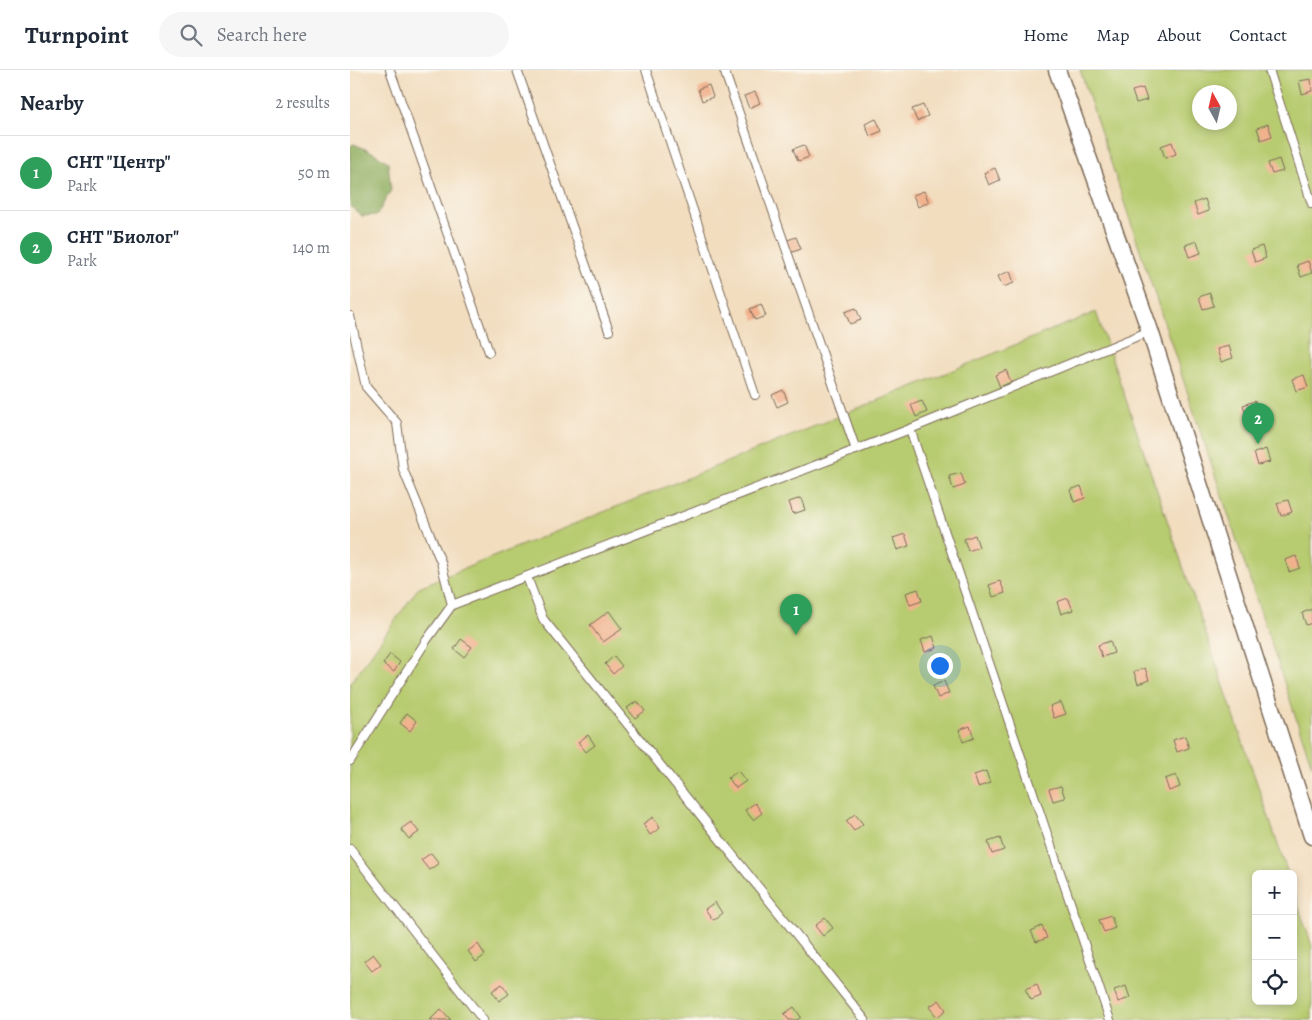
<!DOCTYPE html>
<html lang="en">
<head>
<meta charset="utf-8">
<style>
	body { margin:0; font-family:Alegreya,serif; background:#f6f6f7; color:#1f2937 }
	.controls { position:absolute; right:15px; bottom:15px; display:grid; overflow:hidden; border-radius:8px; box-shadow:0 2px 8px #0003 }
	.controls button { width:45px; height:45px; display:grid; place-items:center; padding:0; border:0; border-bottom:1px solid #e0e1e3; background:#fff; color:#1f2937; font:25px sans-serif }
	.compass { position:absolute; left:842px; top:15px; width:45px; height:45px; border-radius:50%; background:#fff; box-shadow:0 2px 8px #0003; rotate:352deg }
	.you { position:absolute; left:589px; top:595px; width:18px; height:18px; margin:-12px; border:4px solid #fff; border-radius:50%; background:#1a73e8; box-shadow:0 0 0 8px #1a73e833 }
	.badge { display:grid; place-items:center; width:32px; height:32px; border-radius:50%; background:#d1495b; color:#fff; font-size:16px; font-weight:700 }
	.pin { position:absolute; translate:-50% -41px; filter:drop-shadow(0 1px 2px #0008) }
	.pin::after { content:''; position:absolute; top:26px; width:18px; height:15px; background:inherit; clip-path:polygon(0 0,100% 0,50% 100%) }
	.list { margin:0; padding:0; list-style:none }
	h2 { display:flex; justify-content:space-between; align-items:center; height:65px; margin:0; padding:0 20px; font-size:21px }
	h2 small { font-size:16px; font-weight:400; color:#747a83 }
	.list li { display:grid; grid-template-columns:32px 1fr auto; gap:15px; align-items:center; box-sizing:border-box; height:75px; padding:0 20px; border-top:1px solid #e0e1e3 }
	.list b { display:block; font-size:19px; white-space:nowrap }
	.list p { margin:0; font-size:16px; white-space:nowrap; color:#747a83 }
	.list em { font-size:16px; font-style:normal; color:#747a83 }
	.icon { flex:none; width:28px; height:28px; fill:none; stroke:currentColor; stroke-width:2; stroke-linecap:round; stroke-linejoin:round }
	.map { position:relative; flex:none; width:962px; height:950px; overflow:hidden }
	header { display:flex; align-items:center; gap:30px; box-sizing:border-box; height:70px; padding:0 25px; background:#fff; border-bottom:1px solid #e0e1e3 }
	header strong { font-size:24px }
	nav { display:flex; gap:28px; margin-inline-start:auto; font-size:18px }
	.search { width:350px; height:45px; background:#f6f6f7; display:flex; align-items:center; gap:12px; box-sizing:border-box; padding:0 18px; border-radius:28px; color:#747a83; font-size:19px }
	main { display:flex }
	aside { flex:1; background:#fff }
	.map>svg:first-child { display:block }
	.green { fill:#b7cb6f; stroke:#797a46; fill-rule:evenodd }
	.forest { fill:#91af62; stroke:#666c40 }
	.building { fill:#f1b18d }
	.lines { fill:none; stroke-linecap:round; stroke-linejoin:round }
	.service-casing { stroke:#7b6956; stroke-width:10 }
	.minor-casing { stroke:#7b6956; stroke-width:19 }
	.service { stroke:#fff; stroke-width:8 }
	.minor { stroke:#fff; stroke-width:16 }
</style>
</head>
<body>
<header>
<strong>Turnpoint</strong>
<div class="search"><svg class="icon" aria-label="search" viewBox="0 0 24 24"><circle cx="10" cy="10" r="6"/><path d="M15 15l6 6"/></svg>Search here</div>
<nav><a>Home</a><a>Map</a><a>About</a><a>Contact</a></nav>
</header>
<main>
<aside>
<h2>Nearby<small>2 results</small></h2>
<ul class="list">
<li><span class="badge" style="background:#2e9e5b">1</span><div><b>СНТ &quot;Центр&quot;</b><p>Park</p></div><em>50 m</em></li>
<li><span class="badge" style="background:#2e9e5b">2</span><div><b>СНТ &quot;Биолог&quot;</b><p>Park</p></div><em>140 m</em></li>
</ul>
</aside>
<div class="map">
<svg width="962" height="950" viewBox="0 0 962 950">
	<rect width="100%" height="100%" fill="#fbf7ec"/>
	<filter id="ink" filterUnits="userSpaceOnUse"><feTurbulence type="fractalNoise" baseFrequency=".02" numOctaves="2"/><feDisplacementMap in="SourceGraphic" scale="10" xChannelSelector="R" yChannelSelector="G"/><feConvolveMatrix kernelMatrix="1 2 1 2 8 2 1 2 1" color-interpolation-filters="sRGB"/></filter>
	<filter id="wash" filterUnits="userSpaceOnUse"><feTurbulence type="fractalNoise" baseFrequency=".0096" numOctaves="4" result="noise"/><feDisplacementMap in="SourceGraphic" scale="20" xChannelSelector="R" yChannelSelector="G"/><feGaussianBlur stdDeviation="1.12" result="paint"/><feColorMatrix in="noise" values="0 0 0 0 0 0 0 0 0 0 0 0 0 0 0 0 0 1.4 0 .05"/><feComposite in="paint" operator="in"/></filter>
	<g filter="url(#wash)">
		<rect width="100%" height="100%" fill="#f2ddbf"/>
		<g class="green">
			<path d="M730,0H962V696ZM849,22H879V52H849Z"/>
			<polygon points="746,242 938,804 906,804 906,931 943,931 943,821 962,876 962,950 0,950 0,614 69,517"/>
		</g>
		<polygon class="forest" points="4,74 24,83 38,92 41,120 27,145 12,146 0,136 0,76"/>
		<g id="blocks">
			<g class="building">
				<polygon points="961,9 962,21 952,24 949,11"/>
				<polygon points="359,15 363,27 352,31 348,19"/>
				<polygon points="793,18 797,30 786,33 782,21"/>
				<polygon points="405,22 410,33 399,38 394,26"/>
				<polygon points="573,35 578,46 567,51 562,39"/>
				<polygon points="526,49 532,61 520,66 515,54"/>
				<polygon points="918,54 922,66 911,70 907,58"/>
				<polygon points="822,72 826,84 815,88 811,76"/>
				<polygon points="454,75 459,87 448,91 443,79"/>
				<polygon points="929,89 933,101 922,104 918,93"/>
				<polygon points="645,98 650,110 639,115 634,103"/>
				<polygon points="574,121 579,132 568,137 563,125"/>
				<polygon points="855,129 859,141 848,145 844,133"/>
				<polygon points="446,167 451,179 440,183 435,171"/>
				<polygon points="847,171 851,183 839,187 835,175"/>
				<polygon points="912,176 916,188 905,192 901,180"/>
				<polygon points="958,191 962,203 951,207 947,195"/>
				<polygon points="660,201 664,213 653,217 648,206"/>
				<polygon points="860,223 864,236 853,239 849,227"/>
				<polygon points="411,234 416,246 405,250 400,239"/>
				<polygon points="506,238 511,250 500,254 495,242"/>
				<polygon points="879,276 883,288 871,292 867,279"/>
				<polygon points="656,300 661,312 650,317 645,305"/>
				<polygon points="954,305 958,317 946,321 942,309"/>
				<polygon points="433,320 438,332 427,337 422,325"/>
				<polygon points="572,331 577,342 566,347 561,335"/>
				<polygon points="905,331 909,343 897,347 893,335"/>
				<polygon points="916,379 920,392 908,395 904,383"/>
				<polygon points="611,403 615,415 603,419 599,406"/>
				<polygon points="731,416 735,428 724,432 720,420"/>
				<polygon points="451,428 455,440 443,444 439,432"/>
				<polygon points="938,430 942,442 931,446 927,433"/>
				<polygon points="555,464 559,476 547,480 543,468"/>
				<polygon points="625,465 629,477 618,481 614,469"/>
				<polygon points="946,486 950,498 939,502 935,490"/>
				<polygon points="650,511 655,523 643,527 639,515"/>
				<polygon points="568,519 572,531 560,535 556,523"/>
				<polygon points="718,528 723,540 711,544 707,532"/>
				<polygon points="962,539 962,553 956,555 952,543"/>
				<polygon points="259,541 272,559 253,572 240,555"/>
				<polygon points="583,566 587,578 575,582 571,570"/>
				<polygon points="111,569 122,577 114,587 104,579"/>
				<polygon points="760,571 764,583 752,587 748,575"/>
				<polygon points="40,584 50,592 44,602 33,594"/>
				<polygon points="264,586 272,596 263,604 255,594"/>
				<polygon points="795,598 799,610 788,614 784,602"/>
				<polygon points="594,611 599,623 588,628 583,616"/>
				<polygon points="287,631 295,641 285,648 277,638"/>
				<polygon points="711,632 716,644 704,648 700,636"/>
				<polygon points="57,643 67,651 60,661 50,653"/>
				<polygon points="620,656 624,668 613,672 609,660"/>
				<polygon points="238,665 245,675 236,682 228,672"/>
				<polygon points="835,666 839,678 827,682 823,670"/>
				<polygon points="388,701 396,711 386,718 378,708"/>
				<polygon points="636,701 640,713 628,717 624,705"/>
				<polygon points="826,705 830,717 819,721 815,709"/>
				<polygon points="711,716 715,728 703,731 699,719"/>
				<polygon points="405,733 412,743 403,750 395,740"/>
				<polygon points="505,744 513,754 504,761 496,751"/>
				<polygon points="303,747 310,758 300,765 293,754"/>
				<polygon points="61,752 69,762 59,769 51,759"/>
				<polygon points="650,768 654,780 642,784 638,772"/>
				<polygon points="81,783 89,793 79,800 71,790"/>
				<polygon points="365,832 372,843 363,850 355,839"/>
				<polygon points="761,846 765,858 754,862 749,850"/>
				<polygon points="475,848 483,858 473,866 465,856"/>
				<polygon points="692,856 697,868 686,872 681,861"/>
				<polygon points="128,874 135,885 126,892 118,881"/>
				<polygon points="23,884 31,894 22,901 14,891"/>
				<polygon points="152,914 159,924 149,931 142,921"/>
				<polygon points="687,914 691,926 681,930 675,919"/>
				<polygon points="776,916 780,928 768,932 764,920"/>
				<polygon points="589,930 596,940 587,947 579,937"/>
				<polygon points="444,937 451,947 447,950 439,950 434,944"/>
				<polygon points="91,939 101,950 80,950"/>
			</g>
		</g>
	</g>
	<g filter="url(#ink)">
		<use href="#blocks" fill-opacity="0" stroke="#7b6956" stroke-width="1"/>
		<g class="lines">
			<defs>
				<g id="service">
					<polyline points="40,0 139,282"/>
					<polyline points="167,0 259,261"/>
					<polyline points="296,0 405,325"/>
					<polyline points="374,0 506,380"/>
					<polyline points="919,0 962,134"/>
					<polyline points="0,246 16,317 47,353 53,399 91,492 102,535"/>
					<polyline points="560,359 760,950"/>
					<polyline points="177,507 193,549 515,950"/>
					<polyline points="0,691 76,571 102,535 560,359 800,261"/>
					<polyline points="0,779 133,950"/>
				</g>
				<polyline id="minor" points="707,0 800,261 962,766"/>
			</defs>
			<use href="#service" class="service-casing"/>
			<use href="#minor" class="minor-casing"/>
			<use href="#service" class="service"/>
			<use href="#minor" class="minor"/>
		</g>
	</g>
</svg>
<div class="controls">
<button>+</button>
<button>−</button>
<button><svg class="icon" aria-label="locate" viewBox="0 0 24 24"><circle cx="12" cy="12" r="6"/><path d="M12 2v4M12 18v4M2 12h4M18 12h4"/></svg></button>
</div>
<svg class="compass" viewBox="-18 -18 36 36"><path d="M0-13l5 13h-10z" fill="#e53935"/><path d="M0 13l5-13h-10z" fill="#747a83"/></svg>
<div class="you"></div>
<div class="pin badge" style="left:446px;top:565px;background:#2e9e5b">1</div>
<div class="pin badge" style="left:908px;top:374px;background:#2e9e5b">2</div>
</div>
</main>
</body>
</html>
